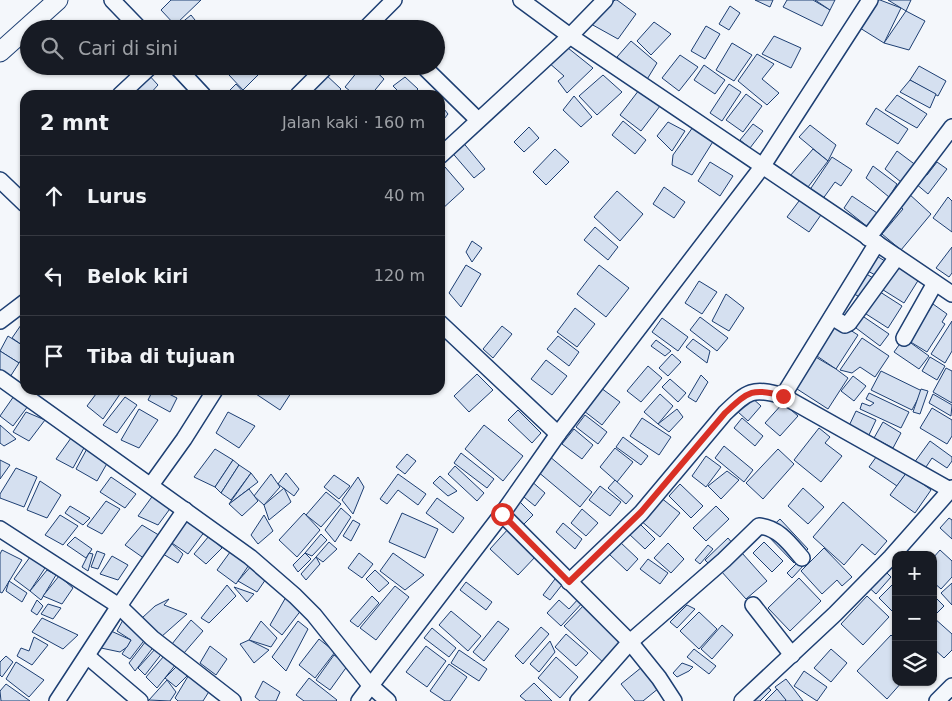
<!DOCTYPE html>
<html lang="id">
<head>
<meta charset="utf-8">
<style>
	body { margin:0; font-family:"DejaVu Sans",sans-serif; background:#20242c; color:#f1f3f6 }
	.controls { position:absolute; right:15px; bottom:15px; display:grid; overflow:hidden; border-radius:10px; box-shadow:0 1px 4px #0004 }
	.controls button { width:45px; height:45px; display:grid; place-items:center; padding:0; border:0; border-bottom:1px solid #363941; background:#171b24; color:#f1f3f6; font:25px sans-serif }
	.stop { position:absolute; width:15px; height:15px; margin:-11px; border:4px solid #d93025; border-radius:50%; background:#fff }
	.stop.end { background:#d93025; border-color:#fff; box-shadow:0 1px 5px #0008 }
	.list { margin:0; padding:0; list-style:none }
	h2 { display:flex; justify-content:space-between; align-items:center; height:65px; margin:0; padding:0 20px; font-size:21px }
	h2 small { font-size:16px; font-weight:400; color:#9ea1a6 }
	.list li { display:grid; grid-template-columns:32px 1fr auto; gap:15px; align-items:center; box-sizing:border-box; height:80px; padding:0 20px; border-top:1px solid #363941 }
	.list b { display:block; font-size:19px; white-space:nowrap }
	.list em { font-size:16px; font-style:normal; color:#9ea1a6 }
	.icon { flex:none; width:28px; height:28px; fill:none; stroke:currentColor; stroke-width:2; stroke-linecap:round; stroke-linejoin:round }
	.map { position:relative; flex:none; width:952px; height:701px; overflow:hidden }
	.search { position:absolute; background:#171b24; box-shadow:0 1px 4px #0004; left:20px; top:20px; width:425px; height:55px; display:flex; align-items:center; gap:12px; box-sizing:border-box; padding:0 18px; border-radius:28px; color:#9ea1a6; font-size:19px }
	.panel { position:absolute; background:#171b24; box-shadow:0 1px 4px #0004; left:20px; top:90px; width:425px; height:305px; border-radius:15px }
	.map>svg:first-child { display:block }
	.building { fill:#d5e0f0; stroke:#1d3f73 }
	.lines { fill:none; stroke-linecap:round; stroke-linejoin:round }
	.minor-casing { stroke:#1d3f73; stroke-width:18 }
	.tertiary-casing { stroke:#1d3f73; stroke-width:21 }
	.minor { stroke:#f4f7fb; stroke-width:15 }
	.tertiary { stroke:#f4f7fb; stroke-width:19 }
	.route { stroke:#d93025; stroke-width:6 }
</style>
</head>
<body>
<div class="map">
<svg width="952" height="701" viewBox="0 0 952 701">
	<rect width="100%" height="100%" fill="#f4f7fb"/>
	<g class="building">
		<polygon points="171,0 201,0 175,25 161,10"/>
		<polygon points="615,0 617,0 636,14 618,39 591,24"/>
		<polygon points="755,0 773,0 770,7"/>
		<polygon points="787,0 813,0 830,10 822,26 783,7"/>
		<polygon points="815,0 835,0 830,10"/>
		<polygon points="875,0 880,0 901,8 884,43 860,28"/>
		<polygon points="888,0 911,0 906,11"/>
		<polygon points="730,6 740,13 729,30 719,24"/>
		<polygon points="906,11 925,21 909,50 884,43"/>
		<polygon points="191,15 199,25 195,29 174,29"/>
		<polygon points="654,22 671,34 651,55 637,41"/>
		<polygon points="706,26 720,34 705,59 691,51"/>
		<polygon points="774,36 801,48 791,68 762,54"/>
		<polygon points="631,41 657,63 646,81 617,57"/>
		<polygon points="732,43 752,55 734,81 716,70"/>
		<polygon points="563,44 593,68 567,93 558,81 564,76 548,62"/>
		<polygon points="757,54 774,64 762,79 779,93 767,105 738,81"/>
		<polygon points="680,55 698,67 679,91 662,78"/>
		<polygon points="704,65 725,80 715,94 694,80"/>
		<polygon points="239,66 267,66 243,90 229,75"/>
		<polygon points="362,66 370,66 384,79 371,95 355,95 345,87"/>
		<polygon points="919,66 946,81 938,96 910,80"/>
		<polygon points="147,73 158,85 149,95 132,95 129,90"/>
		<polygon points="324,73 341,89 335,95 320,95 311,86"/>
		<polygon points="603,75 622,92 597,115 579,96"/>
		<polygon points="405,77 418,89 412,95 402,95 393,86"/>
		<polygon points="910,80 936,94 930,108 900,92"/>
		<polygon points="236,84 246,95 225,95"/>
		<polygon points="729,84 741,92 722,121 710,113"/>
		<polygon points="639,90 660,106 641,131 620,115"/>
		<polygon points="746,94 762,106 743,132 726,120"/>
		<polygon points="897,95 927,114 917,128 885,110"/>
		<polygon points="574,96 592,117 581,127 563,110"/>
		<polygon points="440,104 448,114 440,124"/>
		<polygon points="876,108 908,129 898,144 866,124"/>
		<polygon points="623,121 646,140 635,154 612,135"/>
		<polygon points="668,122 685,131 672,151 657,136"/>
		<polygon points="753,124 763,131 750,148 740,140"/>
		<polygon points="810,125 836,145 828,161 799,137"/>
		<polygon points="529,127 539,138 524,152 514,142"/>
		<polygon points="693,127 714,140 692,175 672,165 673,155"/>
		<polygon points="461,140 485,169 474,178 449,149"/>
		<polygon points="555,149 569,162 546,185 533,172"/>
		<polygon points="813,149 828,161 808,187 790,176"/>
		<polygon points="897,151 917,166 901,182 885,169"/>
		<polygon points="832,157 852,170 841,186 835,182 822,200 809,191"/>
		<polygon points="710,162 733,176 720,196 698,181"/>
		<polygon points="937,162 947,169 928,194 915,183 922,173 927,175"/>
		<polygon points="873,166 897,184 889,197 866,178"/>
		<polygon points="445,167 464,189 441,210 440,172"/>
		<polygon points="664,187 685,202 674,218 653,204"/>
		<polygon points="617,191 643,214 620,241 594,217"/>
		<polygon points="908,193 931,214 901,250 882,234 903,209 898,205"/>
		<polygon points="852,196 880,215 869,228 844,208"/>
		<polygon points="802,197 823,212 809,232 787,217"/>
		<polygon points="948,197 952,201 952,232 933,218"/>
		<polygon points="595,227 618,247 608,260 584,240"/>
		<polygon points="472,241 482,248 472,262 466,252"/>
		<polygon points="952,247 952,273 949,277 936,268"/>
		<polygon points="875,255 885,261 877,276 866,270"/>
		<polygon points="896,264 919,279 904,303 880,288"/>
		<polygon points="466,265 481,274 461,307 449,293"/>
		<polygon points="599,265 629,288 606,317 577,294"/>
		<polygon points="861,271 875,279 864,299 850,292"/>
		<polygon points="699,281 717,292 702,314 685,303"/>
		<polygon points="877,290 902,306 888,328 863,312"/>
		<polygon points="726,294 744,308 729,331 712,321"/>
		<polygon points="933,304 947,314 942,322 945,324 927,352 909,341"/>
		<polygon points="575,308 595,324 577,347 557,332"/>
		<polygon points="861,315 889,334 880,346 856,328"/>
		<polygon points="700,317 728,338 717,351 690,330"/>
		<polygon points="662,318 688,337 678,351 652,332"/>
		<polygon points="836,321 858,335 836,369 814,354"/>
		<polygon points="952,321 952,351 945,363 931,354"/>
		<polygon points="21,325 25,327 25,347 12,338"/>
		<polygon points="502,326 512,334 493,358 483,349"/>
		<polygon points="8,336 25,347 25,354 19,363 0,351"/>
		<polygon points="558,336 579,352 569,366 547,349"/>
		<polygon points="862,338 889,356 875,377 860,367 852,373 840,370"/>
		<polygon points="904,338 929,356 919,369 894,352"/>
		<polygon points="693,339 710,351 707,363 686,347"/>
		<polygon points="656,340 671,351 665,356 651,346"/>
		<polygon points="0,351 19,363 10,377 0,371"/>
		<polygon points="672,354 681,362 668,376 659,368"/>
		<polygon points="814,356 836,369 848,378 828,409 794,387"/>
		<polygon points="930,357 945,366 937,380 922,371"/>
		<polygon points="546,360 567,376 552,395 531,379"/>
		<polygon points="648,366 662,378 641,402 627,391"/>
		<polygon points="946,368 952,371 952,403 933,392"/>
		<polygon points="881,371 922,391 912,410 871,390"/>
		<polygon points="477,374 493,390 469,412 454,396"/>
		<polygon points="701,375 708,382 696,402 688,397"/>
		<polygon points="853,376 866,386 854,401 841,391"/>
		<polygon points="670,379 686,393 678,402 662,387"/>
		<polygon points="601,388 620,402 602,425 584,411"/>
		<polygon points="921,389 928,391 920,414 913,412"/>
		<polygon points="99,390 115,390 120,394 103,419 87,406"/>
		<polygon points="153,390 161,390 177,398 170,412 148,400"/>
		<polygon points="250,390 286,390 291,393 280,410"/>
		<polygon points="869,393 909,412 901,428 860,409 862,403 870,406 874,403 866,399"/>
		<polygon points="660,394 673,406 658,424 644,412"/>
		<polygon points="933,394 952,405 951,416 929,403"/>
		<polygon points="14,396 28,406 13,426 0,416"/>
		<polygon points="125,397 137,405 117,433 103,425"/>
		<polygon points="751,397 761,406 748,421 738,412"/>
		<polygon points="783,403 798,416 780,436 765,423"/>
		<polygon points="932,408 952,420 952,436 947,444 920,428"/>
		<polygon points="139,409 158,420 139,448 121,440"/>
		<polygon points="677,409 683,417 669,432 658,424"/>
		<polygon points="518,410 541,433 532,443 508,420"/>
		<polygon points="856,411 876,420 868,437 848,428"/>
		<polygon points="26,412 45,420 29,441 13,432"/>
		<polygon points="228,412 255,426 239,448 216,433"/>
		<polygon points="585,415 607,432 598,444 576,427"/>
		<polygon points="642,418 671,437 659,455 630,436"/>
		<polygon points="742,418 763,436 755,446 734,428"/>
		<polygon points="883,422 901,433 893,448 874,438"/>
		<polygon points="0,425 16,439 4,446 0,443"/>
		<polygon points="484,425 523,456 503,481 465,449"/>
		<polygon points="819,428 830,437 825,443 842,456 821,482 794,460"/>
		<polygon points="574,429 593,445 582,459 562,444"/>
		<polygon points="623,437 648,456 641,465 616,447"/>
		<polygon points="71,438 85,446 73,468 56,459"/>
		<polygon points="930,441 952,457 952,461 947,468 932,458 924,470 914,463"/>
		<polygon points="89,445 109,460 97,481 76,469"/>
		<polygon points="724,446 753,470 744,482 715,458"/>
		<polygon points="615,448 633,462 617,482 600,467"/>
		<polygon points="215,449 233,460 215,487 194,477"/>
		<polygon points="778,449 794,464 763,499 746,483"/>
		<polygon points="461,453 494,479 487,488 454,463"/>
		<polygon points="879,453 907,472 897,486 869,467"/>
		<polygon points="407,454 416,461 405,474 396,467"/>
		<polygon points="549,456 592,492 580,507 537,471"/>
		<polygon points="706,456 721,467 706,487 692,476"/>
		<polygon points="0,460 10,465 0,479"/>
		<polygon points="233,460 239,465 221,493 215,487"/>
		<polygon points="239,465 251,473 231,500 221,493"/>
		<polygon points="455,466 484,493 477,501 448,474"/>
		<polygon points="16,468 37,477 24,507 0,498 0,494"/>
		<polygon points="727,471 739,480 721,499 708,486"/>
		<polygon points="907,472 931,490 915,513 890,495"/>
		<polygon points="251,473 258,482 229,504"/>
		<polygon points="286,473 299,489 294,496 278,484"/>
		<polygon points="271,474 280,487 264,505 254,496"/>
		<polygon points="398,474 426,494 418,505 398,490 387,504 380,499"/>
		<polygon points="334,475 350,486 339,499 324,487"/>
		<polygon points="440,476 457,491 448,496 433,483"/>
		<polygon points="111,477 136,494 125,508 100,492"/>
		<polygon points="358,477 364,487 353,514 342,500"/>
		<polygon points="530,480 545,493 535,506 519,493"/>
		<polygon points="615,480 633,496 626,504 608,488"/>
		<polygon points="40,481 61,495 47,518 27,510"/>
		<polygon points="680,484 703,506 691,518 669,496"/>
		<polygon points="600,486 621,502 610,516 589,500"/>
		<polygon points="284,488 291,502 269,520 264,505"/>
		<polygon points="803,488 824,507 808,524 788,506"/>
		<polygon points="249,489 258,501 242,516 229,504"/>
		<polygon points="326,492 341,504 321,527 306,515"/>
		<polygon points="154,494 172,506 158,525 138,516"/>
		<polygon points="660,497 680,513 660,537 640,520"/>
		<polygon points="437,498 464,518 453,533 426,513"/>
		<polygon points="106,501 120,509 102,534 87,526"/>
		<polygon points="520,502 533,515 521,527 508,514"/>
		<polygon points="843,502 887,541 875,555 862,544 844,565 813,537"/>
		<polygon points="70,506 90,518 83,525 65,513"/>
		<polygon points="716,506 729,519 706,541 693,528"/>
		<polygon points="341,508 351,517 335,542 325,530"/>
		<polygon points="582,509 598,523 586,536 571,523"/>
		<polygon points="304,513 320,530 297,557 279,540"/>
		<polygon points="402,513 438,529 425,558 389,542"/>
		<polygon points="60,515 78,526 63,545 45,535"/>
		<polygon points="264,515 273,531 258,544 251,535"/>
		<polygon points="186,516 205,531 188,554 169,541"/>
		<polygon points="949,518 952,520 952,539 940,528"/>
		<polygon points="780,519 808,549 794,563 765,533"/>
		<polygon points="353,520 360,524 351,541 343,536"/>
		<polygon points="638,522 655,539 645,549 628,533"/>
		<polygon points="563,523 582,539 575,549 556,532"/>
		<polygon points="142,525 162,537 145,559 125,545"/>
		<polygon points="509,528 537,555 518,575 490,549"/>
		<polygon points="321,534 327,540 312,556 305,553"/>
		<polygon points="209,536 222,548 206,564 194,554"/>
		<polygon points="75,537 92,549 86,558 67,545"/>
		<polygon points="728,538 734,545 712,567 705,560"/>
		<polygon points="169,541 183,554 178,563 163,554"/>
		<polygon points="329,542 337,549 323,562 316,557"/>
		<polygon points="620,542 638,559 627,571 609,554"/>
		<polygon points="764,542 783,561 772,572 753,553"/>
		<polygon points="668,543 684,559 671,573 654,558"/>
		<polygon points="708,545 713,549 700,564 695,560"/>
		<polygon points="233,548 251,562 236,584 217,570"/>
		<polygon points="824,548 852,577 842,586 837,580 822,594 801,571"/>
		<polygon points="2,550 22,560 2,593 0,592 0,554"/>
		<polygon points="940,550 952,561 952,577 941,589 933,582 933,558"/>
		<polygon points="97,551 105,554 98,569 91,567"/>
		<polygon points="89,553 93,554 88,571 82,567"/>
		<polygon points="305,553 311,559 298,572 293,565"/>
		<polygon points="359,553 373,564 362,578 348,568"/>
		<polygon points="393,553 424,575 405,590 380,571"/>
		<polygon points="742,553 767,581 746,599 721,571"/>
		<polygon points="112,556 128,565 118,580 100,574"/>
		<polygon points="30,557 45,568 30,591 14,579"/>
		<polygon points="316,557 320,564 306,580 301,574"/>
		<polygon points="648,559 668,573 660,584 640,569"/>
		<polygon points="800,560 804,565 792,578 787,573"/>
		<polygon points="253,564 268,576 257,592 238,581"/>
		<polygon points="879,565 891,577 876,594 863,582"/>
		<polygon points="47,570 56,575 41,600 30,591"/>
		<polygon points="375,570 389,583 379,592 366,579"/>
		<polygon points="558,575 565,581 550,600 543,595"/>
		<polygon points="59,576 73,588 62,604 43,596"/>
		<polygon points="799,578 821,601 790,631 768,608"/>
		<polygon points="9,581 27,593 22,602 6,591"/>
		<polygon points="896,581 896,615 879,598"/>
		<polygon points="466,582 492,602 486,610 460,590"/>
		<polygon points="952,583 952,605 941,593"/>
		<polygon points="227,585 236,596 209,623 201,618"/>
		<polygon points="395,586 409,597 376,640 360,628"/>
		<polygon points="234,587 254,594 247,602"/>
		<polygon points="372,596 379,603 358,627 350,621"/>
		<polygon points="867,596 889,617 863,645 841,624"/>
		<polygon points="286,597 302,609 282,635 270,625"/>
		<polygon points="580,597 584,601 561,626 547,613 559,600 569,609"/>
		<polygon points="169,599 164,605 187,614 161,637 142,618 155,606"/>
		<polygon points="937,599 944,606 933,617 933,603"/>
		<polygon points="37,600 43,606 37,615 31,611"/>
		<polygon points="48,604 61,608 53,619 41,614"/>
		<polygon points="585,604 627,643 606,665 564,626"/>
		<polygon points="687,605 695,609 677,628 670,622"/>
		<polygon points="451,611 481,636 468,651 439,625"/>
		<polygon points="699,612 717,629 699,649 680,631"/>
		<polygon points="42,618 78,635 63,649 32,632"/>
		<polygon points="934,618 952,634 952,650 944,658 933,648"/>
		<polygon points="123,620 146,638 130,659 122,654 131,640 117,631"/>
		<polygon points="191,620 203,631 184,653 172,644"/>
		<polygon points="261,621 277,638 271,647 249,640"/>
		<polygon points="298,621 308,629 286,671 272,657"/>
		<polygon points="498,621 509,629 484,661 473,652"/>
		<polygon points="722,625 733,635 712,659 701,649"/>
		<polygon points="541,627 549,634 523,664 515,656"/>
		<polygon points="432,628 456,648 449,657 424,638"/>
		<polygon points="111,631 131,640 127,647 120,652 101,648"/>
		<polygon points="566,634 588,653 576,666 555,647"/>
		<polygon points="891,635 896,640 896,682 902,682 887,699 857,671"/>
		<polygon points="34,637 48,645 32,665 17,656 21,648 29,651"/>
		<polygon points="149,637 155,645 135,671 129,663"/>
		<polygon points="319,639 335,652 315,678 299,665"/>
		<polygon points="249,640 269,650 254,663 240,644"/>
		<polygon points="550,641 555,652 539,672 530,664"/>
		<polygon points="210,646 227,659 216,675 200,663"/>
		<polygon points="426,646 446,661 427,687 406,672"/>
		<polygon points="156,648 163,652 145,675 138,668"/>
		<polygon points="694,649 716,666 709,674 687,657"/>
		<polygon points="831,649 847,663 831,682 814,668"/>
		<polygon points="459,650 487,669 479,681 451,663"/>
		<polygon points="334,655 348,665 330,690 316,680"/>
		<polygon points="6,656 13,662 2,677 0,675 0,662"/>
		<polygon points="164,656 176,664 157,688 146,677"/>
		<polygon points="556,657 578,677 560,698 538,678"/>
		<polygon points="16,662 44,680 29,697 6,679"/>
		<polygon points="682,663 693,667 689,671 677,677 673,673"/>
		<polygon points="179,664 190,673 176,687 165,678"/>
		<polygon points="449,664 467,677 450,701 445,701 430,691"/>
		<polygon points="642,667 659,688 643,701 635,701 621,684"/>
		<polygon points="804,671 827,687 817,701 794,686"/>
		<polygon points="190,673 210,690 203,701 178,701 175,698"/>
		<polygon points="309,678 337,700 336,701 304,701 296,695"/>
		<polygon points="786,679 803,701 786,701 775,687"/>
		<polygon points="167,680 176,692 170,701 149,700"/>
		<polygon points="263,681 280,692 276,701 260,701 255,697"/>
		<polygon points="534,683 552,701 526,701 520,696"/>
		<polygon points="6,684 30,701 1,701 0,691"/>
		<polygon points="765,685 771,690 760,701 749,701"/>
		<polygon points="777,689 786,700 785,701 765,701"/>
	</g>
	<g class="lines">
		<defs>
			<g id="minor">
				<polyline points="112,0 140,29"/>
				<polyline points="521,0 570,36 952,294"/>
				<polyline points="365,29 394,0"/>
				<polyline points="176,66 203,95"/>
				<polyline points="423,66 478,120"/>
				<polyline points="120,95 151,66"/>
				<polyline points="298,95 327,66"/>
				<polyline points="440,156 570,36 605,0"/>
				<polyline points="0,180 25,204"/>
				<polyline points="868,238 952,127"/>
				<polyline points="832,317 845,325 849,323 897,257"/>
				<polyline points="0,321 25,302"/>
				<polyline points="440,323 558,434"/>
				<polyline points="904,338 935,283"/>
				<polyline points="0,378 250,557 295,596 314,615 370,685 388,701"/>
				<polyline points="783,396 877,243"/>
				<polyline points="151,485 184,439 215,390"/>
				<polyline points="502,514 630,642 659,678 674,701"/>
				<polyline points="0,529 119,606 152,638 233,701"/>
				<path d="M569,582L641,513L725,413C748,391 752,387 783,396L952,491"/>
				<polyline points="753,605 792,655"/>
				<polyline points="87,656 140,701"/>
				<polyline points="57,701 119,606 185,510"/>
				<polyline points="359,701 502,514 558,434 762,167 870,0"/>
				<path d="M578,701L630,642L724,560L759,526C779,528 790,544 802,558"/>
				<polyline points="742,701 835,614 891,557 952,488"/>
				<polyline points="937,701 952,686"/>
			</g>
			<polyline id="tertiary" points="0,52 58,0"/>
		</defs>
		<use href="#minor" class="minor-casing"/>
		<use href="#tertiary" class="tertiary-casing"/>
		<use href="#minor" class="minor"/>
		<use href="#tertiary" class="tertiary"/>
	</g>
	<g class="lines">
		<path class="route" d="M502,514L569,582L641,512L725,413C748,392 752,387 783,396"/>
	</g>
</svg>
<div class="controls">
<button>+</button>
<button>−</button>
<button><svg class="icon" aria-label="layers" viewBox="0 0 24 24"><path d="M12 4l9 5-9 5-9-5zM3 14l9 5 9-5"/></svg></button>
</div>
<div class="stop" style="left:502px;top:514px"></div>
<div class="stop end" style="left:783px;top:396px"></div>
<div class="search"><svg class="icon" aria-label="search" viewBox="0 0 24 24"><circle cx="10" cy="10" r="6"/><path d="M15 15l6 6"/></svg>Cari di sini</div>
<section class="panel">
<h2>2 mnt<small>Jalan kaki · 160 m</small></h2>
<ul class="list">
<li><svg class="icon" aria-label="ahead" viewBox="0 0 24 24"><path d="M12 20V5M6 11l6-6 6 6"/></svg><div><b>Lurus</b></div><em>40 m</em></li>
<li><svg class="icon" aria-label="left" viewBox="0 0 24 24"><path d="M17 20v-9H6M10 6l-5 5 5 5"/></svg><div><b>Belok kiri</b></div><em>120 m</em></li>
<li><svg class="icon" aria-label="arrive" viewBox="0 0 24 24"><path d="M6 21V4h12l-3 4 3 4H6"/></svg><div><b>Tiba di tujuan</b></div></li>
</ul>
</section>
</div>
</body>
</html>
